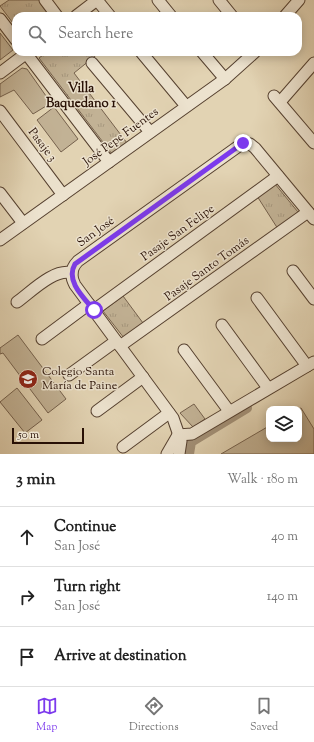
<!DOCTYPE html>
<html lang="en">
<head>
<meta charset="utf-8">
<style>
	body { margin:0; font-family:"Sorts Mill Goudy",serif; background:#f2f2f2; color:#222 }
	.controls { position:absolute; right:12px; bottom:12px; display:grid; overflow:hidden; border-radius:8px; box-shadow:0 2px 10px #0003 }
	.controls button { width:36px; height:36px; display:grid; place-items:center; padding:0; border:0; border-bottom:1px solid #e0e0e0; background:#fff; color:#222; font:20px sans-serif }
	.scale { position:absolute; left:12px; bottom:10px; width:72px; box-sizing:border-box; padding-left:4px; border:2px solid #281005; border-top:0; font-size:11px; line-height:14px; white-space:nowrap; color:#281005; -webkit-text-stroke:3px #ece2ce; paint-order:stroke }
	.stop { position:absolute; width:12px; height:12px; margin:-9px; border:3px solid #7c3aed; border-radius:50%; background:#fff }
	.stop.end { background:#7c3aed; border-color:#fff; box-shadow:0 1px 4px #0008 }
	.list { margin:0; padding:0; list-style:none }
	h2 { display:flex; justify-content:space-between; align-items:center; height:52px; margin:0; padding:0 16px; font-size:17px }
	h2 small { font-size:13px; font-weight:400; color:#767676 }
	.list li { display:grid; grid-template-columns:26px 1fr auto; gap:12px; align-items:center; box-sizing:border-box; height:60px; padding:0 16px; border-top:1px solid #e0e0e0 }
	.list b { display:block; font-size:15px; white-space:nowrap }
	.list p { margin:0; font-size:13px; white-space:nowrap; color:#767676 }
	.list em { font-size:13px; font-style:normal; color:#767676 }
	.icon { flex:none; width:22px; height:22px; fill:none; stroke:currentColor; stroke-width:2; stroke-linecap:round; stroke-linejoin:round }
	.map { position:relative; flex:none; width:314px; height:454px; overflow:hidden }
	.search { position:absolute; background:#fff; box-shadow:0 2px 10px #0003; left:12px; right:12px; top:12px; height:44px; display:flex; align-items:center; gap:10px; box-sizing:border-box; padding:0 14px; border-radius:12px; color:#767676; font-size:15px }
	.sheet { height:232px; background:#fff }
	nav { display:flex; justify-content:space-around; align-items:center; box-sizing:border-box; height:56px; border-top:1px solid #e0e0e0; background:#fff; font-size:11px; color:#767676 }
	nav a { display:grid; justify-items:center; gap:2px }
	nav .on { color:#7c3aed }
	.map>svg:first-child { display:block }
	.green { fill:#c2b295; stroke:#75614d }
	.park { fill:url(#park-tufts); stroke:#75614d }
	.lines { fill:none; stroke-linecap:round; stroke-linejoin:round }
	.canal { stroke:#a39178; stroke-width:10 }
	.street-casing { stroke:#564130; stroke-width:13 }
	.street { stroke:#ece2ce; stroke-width:11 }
	.route { stroke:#7c3aed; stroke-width:5 }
	.labels { text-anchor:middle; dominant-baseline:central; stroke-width:3; stroke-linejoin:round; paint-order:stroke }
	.street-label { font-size:12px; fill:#281005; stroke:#ece2ce }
	.poi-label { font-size:12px; fill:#281005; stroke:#ece2ce; text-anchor:start }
	.neighbourhood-label { font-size:13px; font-weight:bold; fill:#281005; stroke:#ece2ce }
</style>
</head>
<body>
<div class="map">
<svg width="314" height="454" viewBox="0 0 314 454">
	<defs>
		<pattern id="park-tufts" width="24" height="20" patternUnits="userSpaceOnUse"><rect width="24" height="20" fill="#c2b295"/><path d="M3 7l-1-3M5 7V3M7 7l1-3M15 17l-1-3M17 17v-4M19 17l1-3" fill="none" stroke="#a7987f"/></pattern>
	</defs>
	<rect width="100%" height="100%" fill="#e2d3b3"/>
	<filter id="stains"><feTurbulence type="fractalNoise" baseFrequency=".005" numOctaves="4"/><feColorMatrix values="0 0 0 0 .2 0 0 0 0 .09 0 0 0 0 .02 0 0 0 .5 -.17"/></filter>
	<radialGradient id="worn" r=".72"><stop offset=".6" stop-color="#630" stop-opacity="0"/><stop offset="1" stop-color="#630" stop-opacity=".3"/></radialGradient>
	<g class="green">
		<polygon points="0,33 13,50 0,60"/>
		<polygon points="22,68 27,69 51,103 33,114 14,90 0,97 0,84"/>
		<polygon points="54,107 78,139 61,152 37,120"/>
		<polygon points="18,335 66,399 48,413 3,353 0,354 0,348"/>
		<polygon points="17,388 42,420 25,433 0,402"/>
		<polygon points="194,404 205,419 193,427 180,413"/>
		<polygon points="301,408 314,429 314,454 221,454 269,426 269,439 299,439 298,409"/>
	</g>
	<g class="park">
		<polygon points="9,0 40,0 51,16 16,16 16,27 0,6"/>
		<polygon points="47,52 100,52 74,73 127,143 112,154 39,58"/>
		<polygon points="275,184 298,212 278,229 257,196"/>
		<polygon points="123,296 143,323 124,338 103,311"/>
	</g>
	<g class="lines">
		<polyline class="canal" points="189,454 191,442 247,408"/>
		<defs>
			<g id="street">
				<polyline points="45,0 57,16"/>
				<polyline points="97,0 110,16"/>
				<polyline points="158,0 171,16"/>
				<polyline points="219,0 232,16"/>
				<polyline points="76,16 97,0"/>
				<polyline points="285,16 299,0"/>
				<polyline points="0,19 16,40"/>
				<polyline points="25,52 109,162"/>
				<polyline points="141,52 186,106"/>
				<polyline points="202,52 225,79"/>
				<polyline points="92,63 150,132"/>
				<polyline points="0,73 28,52"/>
				<polyline points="274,96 314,143"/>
				<polyline points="280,102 314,63"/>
				<polyline points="0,111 63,195"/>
				<polyline points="0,193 23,223"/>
				<polyline points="0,240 225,79 255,52"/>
				<polyline points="293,271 314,299"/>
				<polyline points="257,298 307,366"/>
				<path d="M17,302C31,292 54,268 72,273"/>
				<polyline points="94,310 278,176"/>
				<polyline points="222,325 268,388"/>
				<polyline points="42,339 89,304"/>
				<polyline points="120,346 308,212"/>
				<polyline points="184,350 229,411"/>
				<polyline points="69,375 116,341"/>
				<polyline points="97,411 143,377"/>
				<polyline points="178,435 192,434 314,362"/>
				<polyline points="123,447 169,413"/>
				<polyline points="167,454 178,435"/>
				<path d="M179,454L181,441L173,418L75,285C70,276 71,268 78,261L243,143L250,144L255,148L314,219"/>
			</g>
		</defs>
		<use href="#street" class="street-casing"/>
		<use href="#street" class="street"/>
	</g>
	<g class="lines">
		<path class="route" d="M94,310C84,298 65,281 75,264L243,143"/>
	</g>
	<defs>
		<symbol id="school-disc" viewBox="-11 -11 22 22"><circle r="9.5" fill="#8f2418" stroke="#ece2ce"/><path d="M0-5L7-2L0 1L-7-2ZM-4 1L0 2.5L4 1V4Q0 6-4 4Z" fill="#fff"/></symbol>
	</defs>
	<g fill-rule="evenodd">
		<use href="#school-disc" x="17" y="368" width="22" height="22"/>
	</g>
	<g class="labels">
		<g class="street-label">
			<text transform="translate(121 137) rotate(-36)">José Pepe Fuentes</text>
			<text transform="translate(42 145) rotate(53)">Pasaje 3</text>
			<text transform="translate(96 232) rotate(-36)">San José</text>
			<text transform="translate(178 233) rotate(-36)">Pasaje San Felipe</text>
			<text transform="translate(207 269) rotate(-36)">Pasaje Santo Tomás</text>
		</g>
		<g class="poi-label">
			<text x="42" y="372">Colegio Santa<tspan x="42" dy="14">María de Paine</tspan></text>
		</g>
		<g class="neighbourhood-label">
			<text x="81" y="89">Villa<tspan x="81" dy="15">Baquedano 1</tspan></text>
		</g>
	</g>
	<rect width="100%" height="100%" filter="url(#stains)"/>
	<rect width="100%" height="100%" fill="url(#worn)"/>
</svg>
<div class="controls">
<button><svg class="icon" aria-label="layers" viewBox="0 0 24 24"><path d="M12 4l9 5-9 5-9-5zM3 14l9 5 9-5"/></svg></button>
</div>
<div class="scale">50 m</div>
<div class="stop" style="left:94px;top:310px"></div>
<div class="stop end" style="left:243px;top:143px"></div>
<div class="search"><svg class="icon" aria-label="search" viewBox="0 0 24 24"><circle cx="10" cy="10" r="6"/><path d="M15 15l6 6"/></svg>Search here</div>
</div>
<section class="sheet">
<h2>3 min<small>Walk · 180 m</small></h2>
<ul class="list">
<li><svg class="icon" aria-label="ahead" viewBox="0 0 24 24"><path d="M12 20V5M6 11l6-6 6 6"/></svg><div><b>Continue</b><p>San José</p></div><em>40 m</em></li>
<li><svg class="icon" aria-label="right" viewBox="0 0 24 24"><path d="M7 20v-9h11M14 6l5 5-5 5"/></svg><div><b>Turn right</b><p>San José</p></div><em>140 m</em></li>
<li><svg class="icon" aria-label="arrive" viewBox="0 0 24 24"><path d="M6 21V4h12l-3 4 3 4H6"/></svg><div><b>Arrive at destination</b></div></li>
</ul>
</section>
<nav>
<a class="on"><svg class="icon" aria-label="map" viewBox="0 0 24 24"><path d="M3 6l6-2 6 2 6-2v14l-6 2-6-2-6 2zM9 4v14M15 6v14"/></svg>Map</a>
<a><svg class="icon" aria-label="directions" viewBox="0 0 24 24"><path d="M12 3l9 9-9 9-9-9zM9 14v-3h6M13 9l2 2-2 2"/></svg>Directions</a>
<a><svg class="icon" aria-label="saved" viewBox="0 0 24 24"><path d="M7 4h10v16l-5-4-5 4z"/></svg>Saved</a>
</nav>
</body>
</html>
